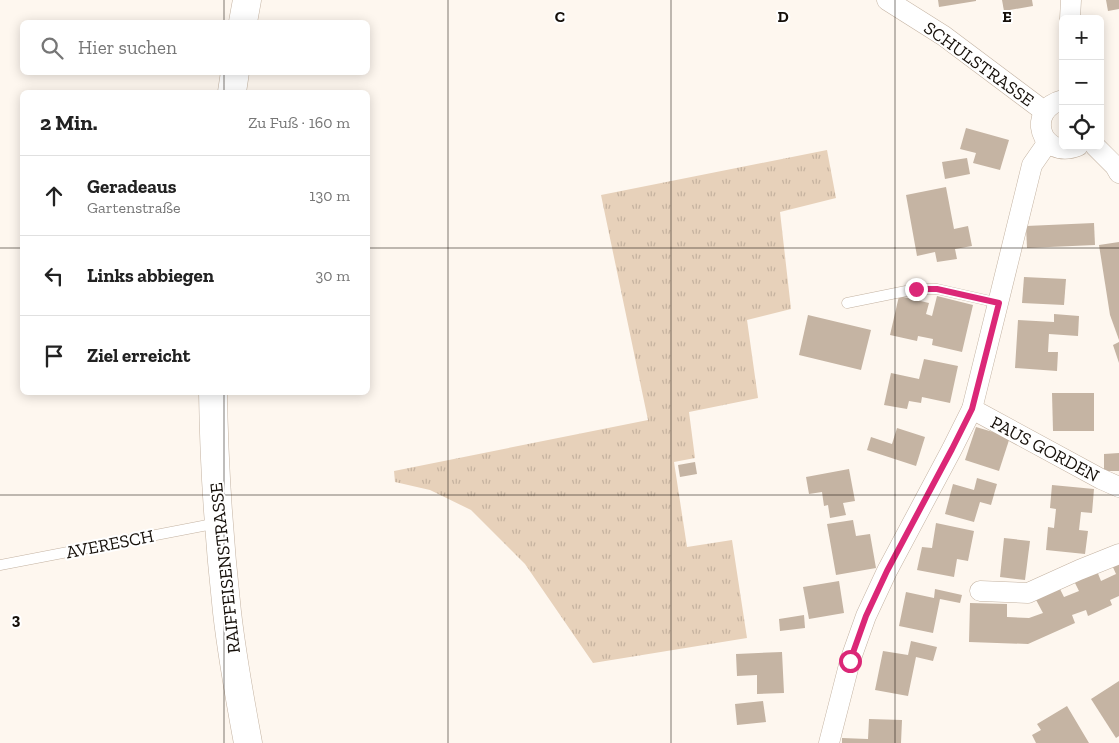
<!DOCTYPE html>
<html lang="de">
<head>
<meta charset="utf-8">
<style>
	body { margin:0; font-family:"Zilla Slab",serif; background:#f6f6f6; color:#222 }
	.controls { position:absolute; right:15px; top:15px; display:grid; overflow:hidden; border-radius:8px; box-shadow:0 2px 12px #0003 }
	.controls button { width:45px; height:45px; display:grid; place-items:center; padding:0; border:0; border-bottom:1px solid #e0e0e0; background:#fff; color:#222; font:25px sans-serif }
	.stop { position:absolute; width:15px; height:15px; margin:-11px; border:4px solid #db2777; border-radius:50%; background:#fff }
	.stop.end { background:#db2777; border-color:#fff; box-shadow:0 1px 5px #0008 }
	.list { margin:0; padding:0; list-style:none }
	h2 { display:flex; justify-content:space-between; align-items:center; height:65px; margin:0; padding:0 20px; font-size:21px }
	h2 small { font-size:16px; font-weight:400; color:#767676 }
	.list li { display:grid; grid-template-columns:32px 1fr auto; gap:15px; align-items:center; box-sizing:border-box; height:80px; padding:0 20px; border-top:1px solid #e0e0e0 }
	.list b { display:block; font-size:19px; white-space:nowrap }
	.list p { margin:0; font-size:16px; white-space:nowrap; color:#767676 }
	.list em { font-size:16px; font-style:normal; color:#767676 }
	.icon { flex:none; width:28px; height:28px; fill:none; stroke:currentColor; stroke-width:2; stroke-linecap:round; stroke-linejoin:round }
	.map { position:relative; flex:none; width:1119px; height:743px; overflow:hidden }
	.search { position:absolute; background:#fff; box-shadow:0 2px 12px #0003; left:20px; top:20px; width:350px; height:55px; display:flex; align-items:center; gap:12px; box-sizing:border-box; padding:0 18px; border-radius:8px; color:#767676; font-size:19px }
	.panel { position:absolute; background:#fff; box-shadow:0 2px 12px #0003; left:20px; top:90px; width:350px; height:305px; border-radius:8px }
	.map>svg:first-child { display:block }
	.grass { fill:url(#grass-tufts) }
	.building { fill:#c5b4a3 }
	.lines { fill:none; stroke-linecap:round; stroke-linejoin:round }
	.lane-casing { stroke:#c3b2a1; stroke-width:11 }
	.street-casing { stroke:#c3b2a1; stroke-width:21 }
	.secondary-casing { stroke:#c3b2a1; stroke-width:29 }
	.lane { stroke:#fff; stroke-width:10 }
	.street { stroke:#fff; stroke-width:20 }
	.secondary { stroke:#fff; stroke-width:28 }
	.route { stroke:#db2777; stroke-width:6 }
	.grid { fill:none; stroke:#16100a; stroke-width:1; stroke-opacity:0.55 }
	.labels { text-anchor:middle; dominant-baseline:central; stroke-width:4; stroke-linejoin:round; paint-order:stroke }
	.street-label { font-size:18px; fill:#16100a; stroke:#fff }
	.grid-label { font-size:16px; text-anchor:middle; font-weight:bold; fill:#16100a; stroke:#fff; stroke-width:4; stroke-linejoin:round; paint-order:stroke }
</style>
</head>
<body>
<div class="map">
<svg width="1119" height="743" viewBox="0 0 1119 743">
	<defs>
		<pattern id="grass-tufts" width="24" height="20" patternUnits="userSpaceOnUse" patternTransform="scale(1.25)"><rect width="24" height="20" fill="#e7d1ba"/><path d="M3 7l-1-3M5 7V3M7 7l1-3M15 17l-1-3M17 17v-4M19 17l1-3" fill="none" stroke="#c5b29f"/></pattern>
	</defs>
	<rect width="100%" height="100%" fill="#fef7ef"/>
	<polygon class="grass" points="827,150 836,198 780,212 791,309 747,320 758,398 689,412 695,458 674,462 687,547 732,540 747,638 593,663 525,564 471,510 430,490 395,482 394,471 648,420 601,195"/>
	<g class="building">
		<polygon points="938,0 976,0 976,1 939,7"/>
		<polygon points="1002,0 1032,0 1033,6 1004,11"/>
		<polygon points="1106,0 1119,0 1119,9 1108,11"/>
		<polygon points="966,128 1009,140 1000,170 973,163 976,153 960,149"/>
		<polygon points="967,158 970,174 945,179 942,162"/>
		<polygon points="946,187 954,229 968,226 972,246 955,249 957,259 937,262 935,252 917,256 906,195"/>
		<polygon points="1094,223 1095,245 1027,248 1026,226"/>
		<polygon points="1119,242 1119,340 1110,315 1099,245"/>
		<polygon points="1024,277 1066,279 1064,305 1022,303"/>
		<polygon points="899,296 929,303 926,314 932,316 937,296 973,305 962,352 932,345 933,339 918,336 917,341 890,335"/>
		<polygon points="1054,314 1079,316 1078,336 1049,334 1048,352 1058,352 1057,371 1015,368 1018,320 1054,322"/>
		<polygon points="808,315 871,330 861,370 799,355"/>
		<polygon points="1119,342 1119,363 1113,345"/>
		<polygon points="924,359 958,366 950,403 922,397 921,403 909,401 907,409 884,405 891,373 919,379"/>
		<polygon points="1052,393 1094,393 1094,431 1053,431"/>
		<polygon points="976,427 1010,437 999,471 965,460"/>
		<polygon points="897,428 925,437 916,466 867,450 871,437 892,444"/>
		<polygon points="1119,453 1119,471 1104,471 1104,454"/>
		<polygon points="695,462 697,474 680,477 678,465"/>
		<polygon points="849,469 855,501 843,503 846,515 830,518 828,505 824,506 822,492 809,494 806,477"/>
		<polygon points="977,478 997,484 991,505 980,502 974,522 945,514 953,484 974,490"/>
		<polygon points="1052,485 1094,489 1092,513 1081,512 1079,530 1088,531 1085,554 1046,550 1048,527 1054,528 1056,509 1050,508"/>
		<polygon points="853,520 856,536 870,534 876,568 836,575 827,524"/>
		<polygon points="936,523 974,531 968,561 957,559 954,577 917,570 922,547 932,548"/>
		<polygon points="1004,538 1030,541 1025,580 1000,577"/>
		<polygon points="1119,562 1119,596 1110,600 1112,605 1088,616 1086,610 1072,615 1075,623 1028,644 969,642 970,603 1007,604 1007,617 1029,618 1043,613 1035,598 1059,587 1064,597 1079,591 1074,581 1097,571 1101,581 1116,574 1112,565"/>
		<polygon points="839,581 844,613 809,619 803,587"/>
		<polygon points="935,589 962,595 960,603 940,599 933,633 899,626 906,592 934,598"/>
		<polygon points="804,615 805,628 780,631 779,619"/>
		<polygon points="911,641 937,647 933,661 916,657 908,696 875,690 883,651 908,655"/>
		<polygon points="782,652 784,693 757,694 757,675 737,676 736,654"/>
		<polygon points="1119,681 1119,736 1116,738 1091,699"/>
		<polygon points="763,701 766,722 737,725 735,704"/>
		<polygon points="1067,706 1089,743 1036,743 1032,735 1041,730 1037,724"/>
		<polygon points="869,719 902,720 901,743 842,743 842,738 868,739"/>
	</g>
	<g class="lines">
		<defs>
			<g id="lane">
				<polyline points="847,303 916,289 937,289 999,303"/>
				<polyline points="0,565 218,523"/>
			</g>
			<g id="street">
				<polyline points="887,0 944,36 1044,111"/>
				<polyline points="1070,19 1071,0"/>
				<path d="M1063,100C1025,109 1040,161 1078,146"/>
				<polyline points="1095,146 1115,166 1119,173"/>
				<polyline points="972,409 1101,479 1119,487"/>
				<polyline points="980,591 1028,593 1079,570 1119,554"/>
				<polyline points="829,743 850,661 866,616 887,571 952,449 972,409 1032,165 1048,142"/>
			</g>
			<g id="secondary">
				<polyline points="243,22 247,0"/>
				<polyline points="232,92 235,72"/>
				<path d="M213,392C214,466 219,539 227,612C232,656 240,700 248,743"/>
			</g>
		</defs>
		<use href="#lane" class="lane-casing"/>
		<use href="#street" class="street-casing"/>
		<use href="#secondary" class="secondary-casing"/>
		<use href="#lane" class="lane"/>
		<use href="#street" class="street"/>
		<use href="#secondary" class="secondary"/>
	</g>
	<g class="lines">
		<polyline class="route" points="850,661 866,616 887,571 952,449 972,409 999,303 937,289 916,289"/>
	</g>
	<path class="grid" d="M224,0V22M448,0V743M671,0V743M895,0V743M224,72V92M0,248H22M368,248H1119M224,392V743M0,495H1119"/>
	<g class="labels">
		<g class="street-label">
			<text transform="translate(979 64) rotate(36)">SCHULSTRASSE</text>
			<text transform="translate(1045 449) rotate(28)">PAUS GORDEN</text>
			<text transform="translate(110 544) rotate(-11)">AVERESCH</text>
			<text transform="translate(225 568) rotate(-96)">RAIFFEISENSTRASSE</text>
		</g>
	</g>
	<g class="grid-label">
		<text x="560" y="22">C</text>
		<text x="783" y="22">D</text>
		<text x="1007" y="22">E</text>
		<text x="16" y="625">3</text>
	</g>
</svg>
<div class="controls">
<button>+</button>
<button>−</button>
<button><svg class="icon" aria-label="locate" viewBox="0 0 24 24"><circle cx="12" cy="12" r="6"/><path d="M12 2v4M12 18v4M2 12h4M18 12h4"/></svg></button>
</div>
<div class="stop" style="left:850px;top:661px"></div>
<div class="stop end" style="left:916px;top:289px"></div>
<div class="search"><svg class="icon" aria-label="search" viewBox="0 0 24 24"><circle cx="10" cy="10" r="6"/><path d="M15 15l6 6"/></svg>Hier suchen</div>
<section class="panel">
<h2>2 Min.<small>Zu Fuß · 160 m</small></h2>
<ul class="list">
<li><svg class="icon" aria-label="ahead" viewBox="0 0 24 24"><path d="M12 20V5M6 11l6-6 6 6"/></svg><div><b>Geradeaus</b><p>Gartenstraße</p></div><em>130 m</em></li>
<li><svg class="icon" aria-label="left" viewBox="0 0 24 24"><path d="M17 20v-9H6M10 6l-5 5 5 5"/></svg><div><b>Links abbiegen</b></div><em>30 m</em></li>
<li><svg class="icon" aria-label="arrive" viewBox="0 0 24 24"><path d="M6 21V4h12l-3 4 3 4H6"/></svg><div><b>Ziel erreicht</b></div></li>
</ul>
</section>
</div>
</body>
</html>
